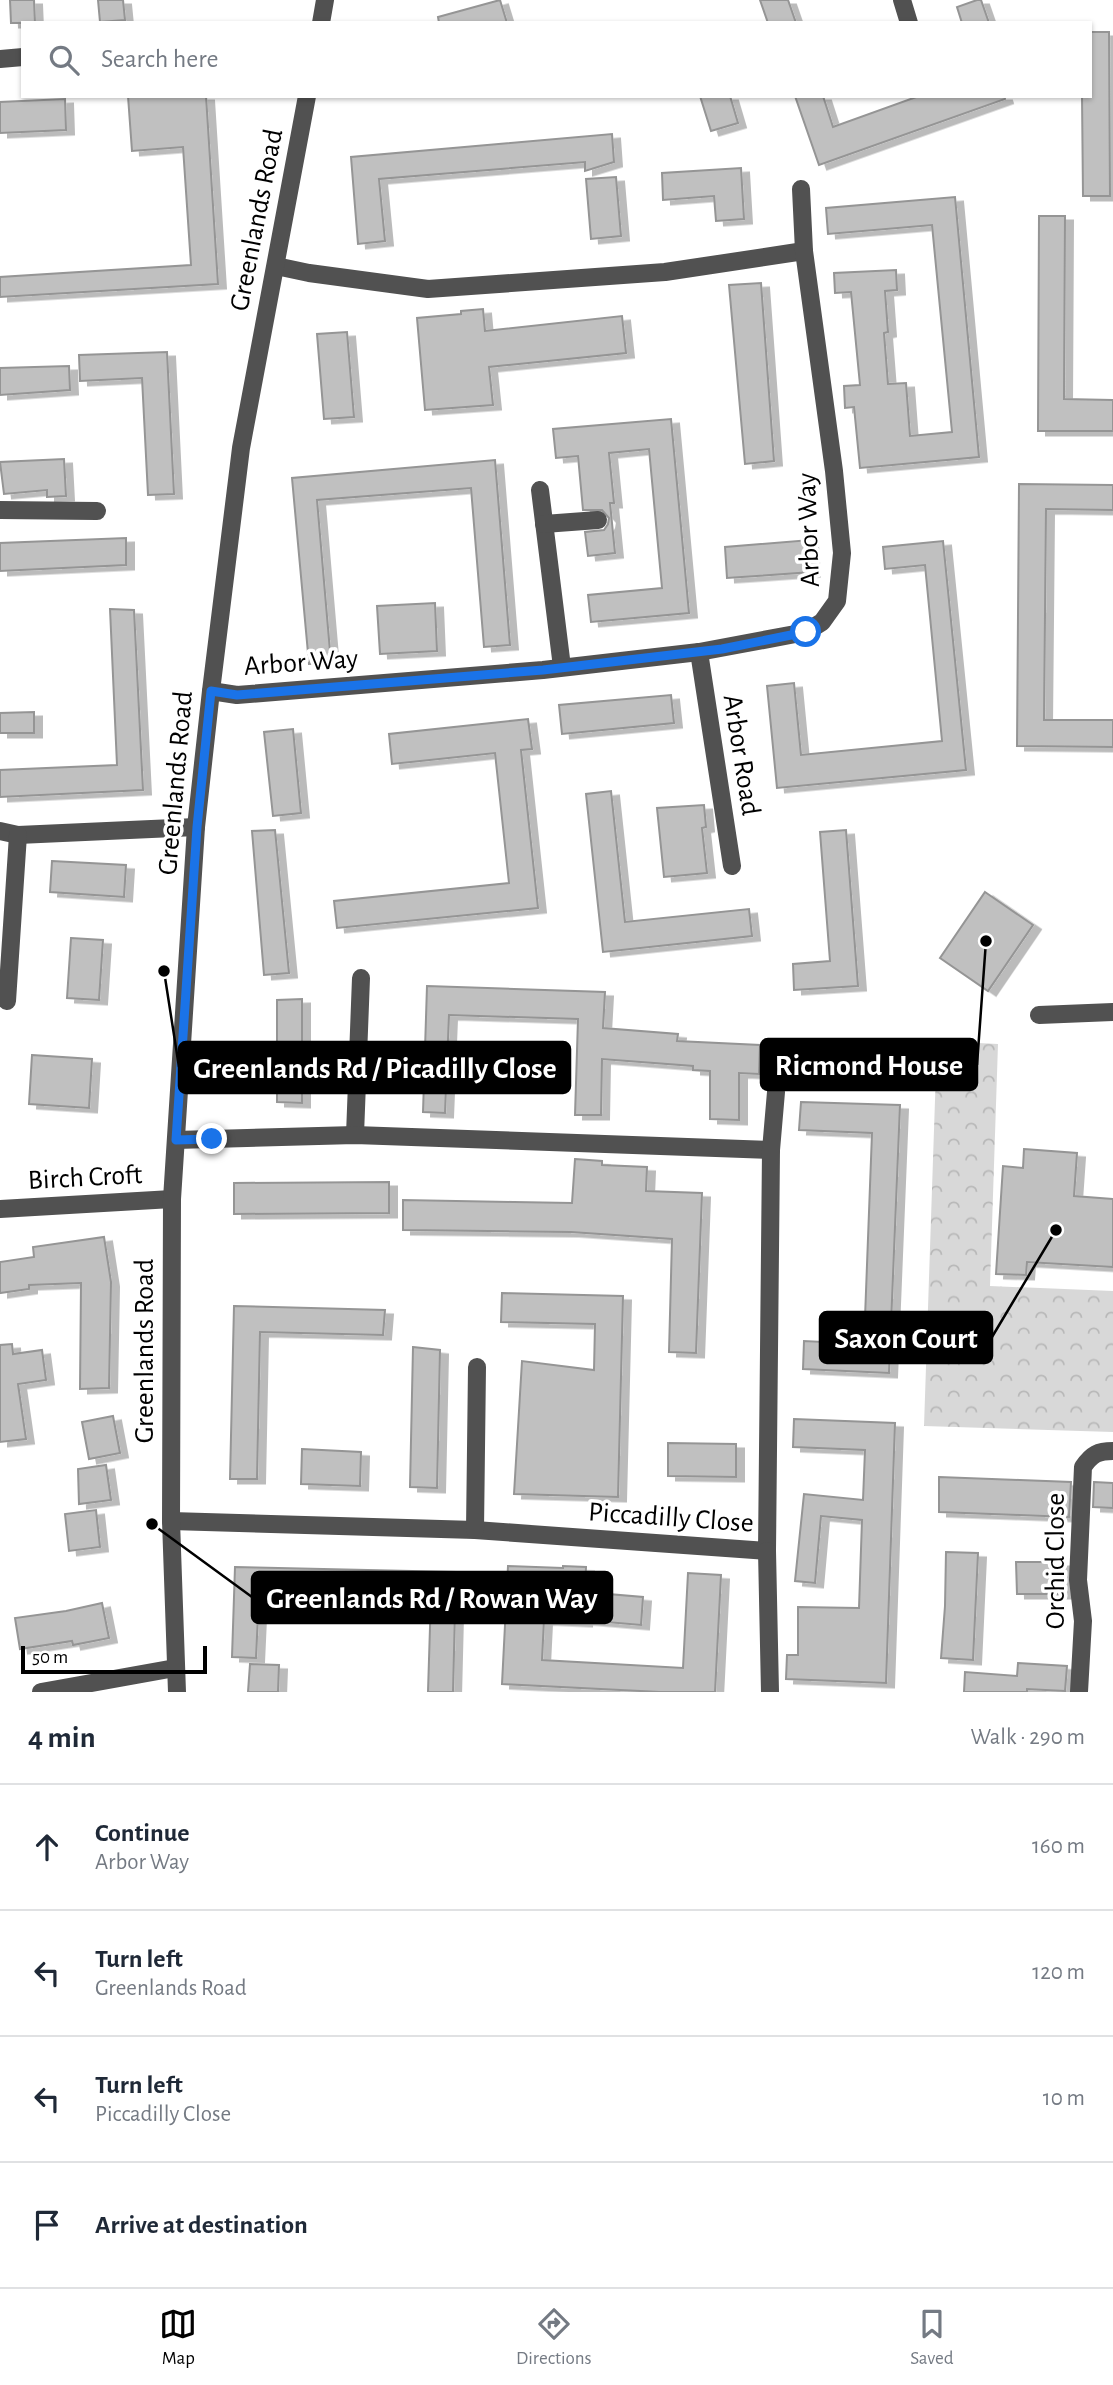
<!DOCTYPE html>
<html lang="en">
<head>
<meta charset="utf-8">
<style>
	body { margin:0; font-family:"Alegreya Sans",sans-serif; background:#f6f6f7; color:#1f2937 }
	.scale { position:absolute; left:21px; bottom:18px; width:186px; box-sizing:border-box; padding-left:7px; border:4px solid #000; border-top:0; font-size:19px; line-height:24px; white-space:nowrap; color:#000; -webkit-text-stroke:5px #fff; paint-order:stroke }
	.stop { position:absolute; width:21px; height:21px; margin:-16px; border:5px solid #1a73e8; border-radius:50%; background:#fff }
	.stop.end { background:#1a73e8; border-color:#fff; box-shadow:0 2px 7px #0008 }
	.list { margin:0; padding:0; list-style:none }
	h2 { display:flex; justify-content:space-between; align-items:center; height:91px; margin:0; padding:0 28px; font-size:30px }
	h2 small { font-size:23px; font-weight:400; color:#747a83 }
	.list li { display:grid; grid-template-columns:46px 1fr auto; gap:21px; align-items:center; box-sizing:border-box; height:126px; padding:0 28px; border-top:2px solid #e0e1e3 }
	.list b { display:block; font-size:26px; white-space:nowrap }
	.list p { margin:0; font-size:23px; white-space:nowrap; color:#747a83 }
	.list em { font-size:23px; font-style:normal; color:#747a83 }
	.icon { flex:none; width:38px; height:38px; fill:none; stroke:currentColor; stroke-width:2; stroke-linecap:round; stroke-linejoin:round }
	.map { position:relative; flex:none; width:1113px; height:1692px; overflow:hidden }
	.search { position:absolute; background:#fff; box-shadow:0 2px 5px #0004; left:21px; right:21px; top:21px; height:77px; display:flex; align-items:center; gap:18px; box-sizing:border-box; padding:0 24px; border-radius:0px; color:#747a83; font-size:26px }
	.sheet { height:595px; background:#fff }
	nav { display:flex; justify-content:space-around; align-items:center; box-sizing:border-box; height:98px; border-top:2px solid #e0e1e3; background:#fff; font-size:19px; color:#747a83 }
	nav a { display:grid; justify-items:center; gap:4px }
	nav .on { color:#000 }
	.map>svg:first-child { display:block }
	.park { fill:url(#park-crowns) }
	.building { fill:#c0c0c0; stroke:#959595; stroke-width:2; filter:url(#shadow) }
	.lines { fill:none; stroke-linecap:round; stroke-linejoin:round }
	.minor { stroke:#515151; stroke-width:18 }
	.route { stroke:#1a73e8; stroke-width:9 }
	.labels { text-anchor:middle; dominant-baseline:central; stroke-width:7; stroke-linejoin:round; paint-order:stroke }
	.street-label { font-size:28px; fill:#000; stroke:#fff }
	.leader { fill:none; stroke:#000; stroke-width:2.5 }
	.callout-dot { fill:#000; stroke:#fff; stroke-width:2.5 }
	.callout { fill:#000; stroke:#000; stroke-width:2.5 }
	.callout-label { font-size:30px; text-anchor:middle; font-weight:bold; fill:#fff }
</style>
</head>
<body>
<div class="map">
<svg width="1113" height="1692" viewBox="0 0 1113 1692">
	<defs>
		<pattern id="park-crowns" width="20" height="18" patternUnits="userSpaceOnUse" patternTransform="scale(1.75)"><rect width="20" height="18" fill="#d8d8d8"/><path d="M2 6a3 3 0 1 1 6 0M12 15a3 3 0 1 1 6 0" fill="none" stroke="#b8b8b8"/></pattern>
		<filter id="shadow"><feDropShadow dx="8" dy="4.5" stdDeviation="0" flood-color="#0004"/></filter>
	</defs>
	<rect width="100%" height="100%" fill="#fff"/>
	<polygon class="park" points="937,1041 998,1044 990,1286 1113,1291 1113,1432 924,1426"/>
	<g class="building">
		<polygon points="10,0 34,0 35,23 11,23"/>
		<polygon points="98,0 123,0 125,20 100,22"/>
		<polygon points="500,0 507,23 439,23 438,17"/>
		<polygon points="760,0 788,0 796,23 768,23"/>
		<polygon points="977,0 981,0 989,23 962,23 957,7"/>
		<polygon points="1090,32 1109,32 1110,196 1083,196 1082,96 1090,96"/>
		<polygon points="128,96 206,96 218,284 0,297 0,277 191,265 183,147 132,151"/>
		<polygon points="700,96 730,96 738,123 711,131"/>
		<polygon points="795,96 823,96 833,127 919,96 1004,96 1005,99 819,165"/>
		<polygon points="65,99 66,130 0,133 0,102"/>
		<polygon points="612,134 614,162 585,171 585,162 379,179 385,241 358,244 351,157"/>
		<polygon points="741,168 744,219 716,221 714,196 663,200 662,173"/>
		<polygon points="616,177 621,236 591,239 586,179"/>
		<polygon points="955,197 979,457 860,468 854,407 845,408 844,386 860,385 851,292 835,293 834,273 896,270 897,290 885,291 888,332 884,333 888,384 906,383 910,436 952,432 932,225 828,234 826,208"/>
		<polygon points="1039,216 1065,216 1064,399 1113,400 1113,431 1038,431"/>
		<polygon points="761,283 774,461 745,464 729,285"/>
		<polygon points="483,309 485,331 622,316 626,353 489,367 493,405 425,410 417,318 461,314 461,311"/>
		<polygon points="347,332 354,417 324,419 317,334"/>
		<polygon points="167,352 174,494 148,495 142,378 80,381 79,355"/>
		<polygon points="69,366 70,390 0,395 0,368"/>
		<polygon points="671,419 689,613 591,622 588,595 662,588 649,449 609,453 614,503 610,503 615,553 588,556 585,532 604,530 608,524 609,518 602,510 583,510 578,456 556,458 553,429"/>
		<polygon points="64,459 66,496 47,497 47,490 4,494 0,462"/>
		<polygon points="495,460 510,645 484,647 471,488 317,500 331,663 309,664 292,478"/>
		<polygon points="1019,484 1113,485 1113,510 1046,509 1044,720 1113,720 1113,747 1017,746"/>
		<polygon points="126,538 126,565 0,571 0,543"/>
		<polygon points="810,540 812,572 727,578 725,547"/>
		<polygon points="943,541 966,770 777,788 767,686 794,683 801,755 942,741 925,565 885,569 883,547"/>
		<polygon points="435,603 437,651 380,654 377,606"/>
		<polygon points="110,609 134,610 143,790 0,797 0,770 117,765"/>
		<polygon points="671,695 674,723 562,734 559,705"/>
		<polygon points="34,712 34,733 0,733 0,713"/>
		<polygon points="528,719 532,749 521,750 538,908 337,928 334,901 509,883 495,753 392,764 389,734"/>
		<polygon points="293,729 301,813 273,816 264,732"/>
		<polygon points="611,791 625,922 749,909 752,936 603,952 586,794"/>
		<polygon points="704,805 706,827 702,828 707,873 664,877 657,808"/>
		<polygon points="275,830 289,973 264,975 252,831"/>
		<polygon points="846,830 858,986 794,990 793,964 830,961 820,832"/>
		<polygon points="52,861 126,865 124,897 50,892"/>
		<polygon points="985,892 1033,925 988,991 940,958"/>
		<polygon points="71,938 103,940 99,1000 67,998"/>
		<polygon points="427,986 605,992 603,1028 678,1034 677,1041 760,1045 759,1074 739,1073 739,1120 710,1119 710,1071 693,1070 693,1066 602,1059 601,1115 575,1115 578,1019 449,1015 445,1113 423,1112"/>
		<polygon points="302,999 302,1103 277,1102 277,1000"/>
		<polygon points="32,1055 92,1059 89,1108 29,1104"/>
		<polygon points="801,1102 900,1105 889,1373 803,1369 804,1341 864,1344 872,1133 799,1130"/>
		<polygon points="1024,1149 1077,1153 1074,1196 1113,1199 1113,1267 1027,1262 1026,1275 996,1274 1003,1166 1023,1168"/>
		<polygon points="575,1159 602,1161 602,1165 647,1167 646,1191 702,1193 696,1353 669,1352 672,1239 571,1232 403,1230 403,1200 572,1203"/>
		<polygon points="389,1182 389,1213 234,1214 234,1183"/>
		<polygon points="104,1237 111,1282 109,1388 80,1389 81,1283 29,1285 29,1289 0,1293 0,1262 34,1257 33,1247"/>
		<polygon points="502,1293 623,1296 618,1497 514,1494 522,1361 594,1370 595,1324 501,1322"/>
		<polygon points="234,1306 385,1310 383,1335 260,1332 257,1479 230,1479"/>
		<polygon points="12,1344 13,1354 42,1350 46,1380 18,1384 26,1439 0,1442 0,1345"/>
		<polygon points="413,1347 440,1350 437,1488 410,1487"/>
		<polygon points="113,1416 120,1453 89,1459 82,1422"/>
		<polygon points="794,1419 895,1423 886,1683 786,1679 787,1655 798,1655 798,1607 859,1608 862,1520 821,1516 815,1583 795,1581 804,1494 863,1500 865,1450 793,1447"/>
		<polygon points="668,1443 736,1444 736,1477 668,1476"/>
		<polygon points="302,1449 361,1452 360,1486 301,1484"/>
		<polygon points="106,1465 111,1500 79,1504 78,1469"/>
		<polygon points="939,1477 1071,1482 1069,1517 939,1512"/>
		<polygon points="1094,1482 1113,1483 1113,1508 1093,1507"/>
		<polygon points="96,1510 100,1547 69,1551 65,1514"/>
		<polygon points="946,1552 978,1553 973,1660 941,1658 945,1606"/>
		<polygon points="1016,1562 1064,1562 1064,1594 1017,1594"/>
		<polygon points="508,1566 563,1568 563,1566 586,1567 585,1592 643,1597 641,1625 584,1620 584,1622 544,1620 542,1660 683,1668 688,1573 721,1575 715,1692 660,1692 502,1684"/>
		<polygon points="235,1567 456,1572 453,1692 428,1692 431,1595 333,1592 333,1595 259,1593 256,1658 232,1657"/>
		<polygon points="102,1603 109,1638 73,1645 72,1641 20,1649 15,1618 66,1611"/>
		<polygon points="1018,1663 1067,1666 1065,1691 1027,1689 1027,1692 964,1692 965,1672 1017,1676"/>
		<polygon points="250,1664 279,1665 278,1692 248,1692"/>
	</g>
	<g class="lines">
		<g class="minor">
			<polyline points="902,0 909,23"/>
			<polyline points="321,23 325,0"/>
			<polyline points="0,59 23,57"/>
			<polyline points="276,266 309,273 428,289 665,272 804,251"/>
			<polyline points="540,490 562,667"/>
			<polyline points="0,510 97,511"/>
			<polyline points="544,524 598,520"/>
			<polyline points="699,652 732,866"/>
			<polyline points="211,691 237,695 543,670 699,652 806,632 822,622 837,601 842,553 834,471 804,251 801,189"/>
			<polyline points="0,831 18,835 196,827"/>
			<polyline points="7,1001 18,835"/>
			<polyline points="1039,1015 1113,1012"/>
			<polyline points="355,1135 361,978"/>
			<polyline points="176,1140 355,1135 771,1150"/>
			<polyline points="0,1209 172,1199"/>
			<polyline points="171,1521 475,1530 767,1551 771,1150 776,1092"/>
			<polyline points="475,1530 477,1367"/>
			<polyline points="767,1551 770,1692"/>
			<polyline points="41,1692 175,1668"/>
			<polyline points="177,1692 171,1521 172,1199 196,827 211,691 241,448 307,96"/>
			<path d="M1079,1692L1083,1621L1078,1580L1083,1467C1092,1454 1098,1451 1113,1451"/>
		</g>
	</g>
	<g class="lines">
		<polyline class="route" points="212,1139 176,1140 197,827 211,691 237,695 543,670 722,649 806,632"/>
	</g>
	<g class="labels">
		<g class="street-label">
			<text transform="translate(257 220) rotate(-79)">Greenlands Road</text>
			<text transform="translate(809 530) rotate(-92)">Arbor Way</text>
			<text transform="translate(301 663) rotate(-4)">Arbor Way</text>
			<text transform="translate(741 755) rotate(81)">Arbor Road</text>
			<text transform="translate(176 783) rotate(-85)">Greenlands Road</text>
			<text transform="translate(85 1178) rotate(-3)">Birch Croft</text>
			<text transform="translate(145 1351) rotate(-90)">Greenlands Road</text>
			<text transform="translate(671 1518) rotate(4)">Piccadilly Close</text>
			<text transform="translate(1056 1561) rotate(-90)">Orchid Close</text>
		</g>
	</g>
	<path class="leader" d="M986 941L977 1065M164 971L179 1067M1056 1230L992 1337M152 1524L252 1597"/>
	<g class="callout-dot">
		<circle cx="986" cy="941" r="7"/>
		<circle cx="164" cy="971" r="7"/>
		<circle cx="1056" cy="1230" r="7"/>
		<circle cx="152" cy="1524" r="7"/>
	</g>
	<g class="callout">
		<rect x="761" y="1039" width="216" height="51" rx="7"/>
		<rect x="179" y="1042" width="391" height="51" rx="7"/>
		<rect x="820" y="1312" width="172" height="51" rx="7"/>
		<rect x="252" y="1572" width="360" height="51" rx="7"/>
	</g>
	<g class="callout-label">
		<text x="869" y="1075">Ricmond House</text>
		<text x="375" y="1078">Greenlands Rd / Picadilly Close</text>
		<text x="906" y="1348">Saxon Court</text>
		<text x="432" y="1608">Greenlands Rd / Rowan Way</text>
	</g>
</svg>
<div class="scale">50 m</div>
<div class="stop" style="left:806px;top:632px"></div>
<div class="stop end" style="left:212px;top:1139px"></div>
<div class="search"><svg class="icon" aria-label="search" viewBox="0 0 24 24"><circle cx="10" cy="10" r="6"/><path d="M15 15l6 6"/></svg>Search here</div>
</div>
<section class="sheet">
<h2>4 min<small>Walk · 290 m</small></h2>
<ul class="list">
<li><svg class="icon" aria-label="ahead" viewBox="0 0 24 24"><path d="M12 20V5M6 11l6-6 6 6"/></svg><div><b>Continue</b><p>Arbor Way</p></div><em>160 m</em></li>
<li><svg class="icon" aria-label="left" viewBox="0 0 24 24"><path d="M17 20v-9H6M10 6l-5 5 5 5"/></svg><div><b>Turn left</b><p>Greenlands Road</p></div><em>120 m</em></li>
<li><svg class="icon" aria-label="left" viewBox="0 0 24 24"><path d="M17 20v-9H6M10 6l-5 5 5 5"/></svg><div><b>Turn left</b><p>Piccadilly Close</p></div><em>10 m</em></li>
<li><svg class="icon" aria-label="arrive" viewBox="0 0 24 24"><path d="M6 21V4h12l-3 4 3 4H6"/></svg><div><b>Arrive at destination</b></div></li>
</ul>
</section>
<nav>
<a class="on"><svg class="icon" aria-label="map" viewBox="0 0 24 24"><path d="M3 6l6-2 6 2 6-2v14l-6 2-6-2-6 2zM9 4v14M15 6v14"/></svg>Map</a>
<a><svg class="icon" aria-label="directions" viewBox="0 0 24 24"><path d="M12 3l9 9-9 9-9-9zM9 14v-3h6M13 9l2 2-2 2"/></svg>Directions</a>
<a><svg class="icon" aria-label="saved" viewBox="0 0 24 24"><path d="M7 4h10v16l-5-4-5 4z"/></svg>Saved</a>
</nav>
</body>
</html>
